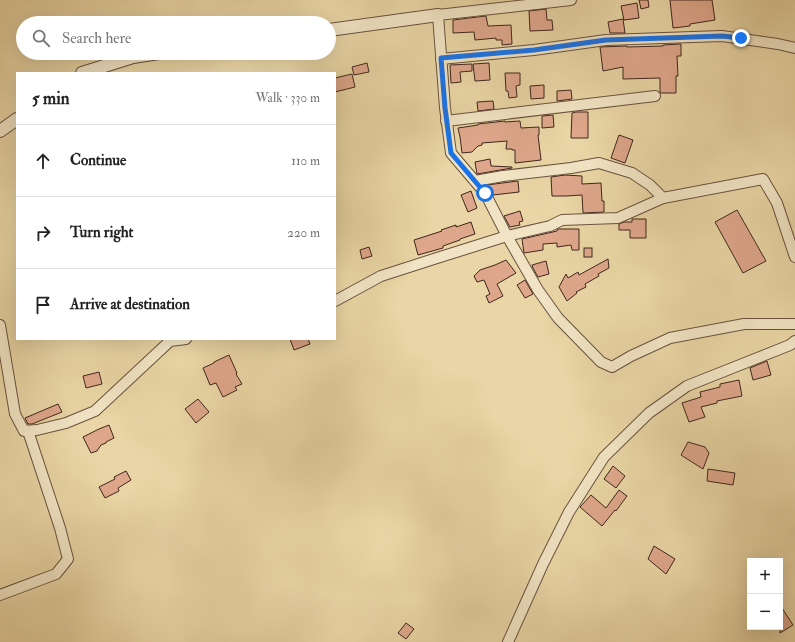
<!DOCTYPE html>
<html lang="en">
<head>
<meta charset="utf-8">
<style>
	body { margin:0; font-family:"IM FELL Double Pica",serif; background:#f2f2f2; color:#222 }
	.controls { position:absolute; right:12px; bottom:12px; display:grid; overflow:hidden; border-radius:0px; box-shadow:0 4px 16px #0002 }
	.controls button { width:36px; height:36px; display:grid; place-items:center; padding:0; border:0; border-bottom:1px solid #e0e0e0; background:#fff; color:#222; font:20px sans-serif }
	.stop { position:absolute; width:12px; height:12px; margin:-9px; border:3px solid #1a73e8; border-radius:50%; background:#fff }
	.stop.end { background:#1a73e8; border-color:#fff; box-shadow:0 1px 4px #0008 }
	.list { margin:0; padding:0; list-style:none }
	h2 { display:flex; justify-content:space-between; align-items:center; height:52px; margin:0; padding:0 16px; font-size:17px }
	h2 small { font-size:13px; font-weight:400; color:#767676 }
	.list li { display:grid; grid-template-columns:26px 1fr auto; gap:12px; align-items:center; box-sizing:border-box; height:72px; padding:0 16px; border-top:1px solid #e0e0e0 }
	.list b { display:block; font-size:15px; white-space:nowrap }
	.list em { font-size:13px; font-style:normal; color:#767676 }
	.icon { flex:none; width:22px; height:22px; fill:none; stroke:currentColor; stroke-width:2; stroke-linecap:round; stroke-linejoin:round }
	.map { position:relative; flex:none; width:795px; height:642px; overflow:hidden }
	.search { position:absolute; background:#fff; box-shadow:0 4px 16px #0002; left:16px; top:16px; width:320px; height:44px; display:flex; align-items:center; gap:10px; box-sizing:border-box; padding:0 14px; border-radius:22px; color:#767676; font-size:15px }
	.panel { position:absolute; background:#fff; box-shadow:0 4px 16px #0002; left:16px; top:72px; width:320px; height:268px; border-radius:0px }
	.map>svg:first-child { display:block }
	.building { fill:#dea78b; stroke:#40261d }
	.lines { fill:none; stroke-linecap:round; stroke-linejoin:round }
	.minor-casing { stroke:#6a523f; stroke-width:12 }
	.tertiary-casing { stroke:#6a523f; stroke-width:14 }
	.minor { stroke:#f1e4c4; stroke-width:10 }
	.tertiary { stroke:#f1e4c4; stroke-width:12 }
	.route { stroke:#1a73e8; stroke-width:5 }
</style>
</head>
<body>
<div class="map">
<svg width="795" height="642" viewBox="0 0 795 642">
	<rect width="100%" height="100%" fill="#e9d5a5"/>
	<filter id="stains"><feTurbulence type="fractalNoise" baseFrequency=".005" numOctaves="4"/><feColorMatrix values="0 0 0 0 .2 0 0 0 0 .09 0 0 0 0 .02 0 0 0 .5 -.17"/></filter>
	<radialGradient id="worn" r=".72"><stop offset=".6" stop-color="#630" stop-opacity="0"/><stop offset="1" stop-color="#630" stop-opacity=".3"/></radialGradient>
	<g class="building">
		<polygon points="639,0 648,0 649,7 641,9"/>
		<polygon points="670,0 712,0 715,20 690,24 690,26 673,28"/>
		<polygon points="637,3 639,18 624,20 621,6"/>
		<polygon points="546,9 547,20 552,20 553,30 530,31 529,11"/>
		<polygon points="486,16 488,26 511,25 512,44 502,45 502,40 496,40 496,38 475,40 474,32 453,33 453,20"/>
		<polygon points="623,19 625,33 610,33 608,22"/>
		<polygon points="681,44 681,56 677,56 678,76 676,76 676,93 660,93 660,78 623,79 623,67 603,71 600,47 627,46 627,47 663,46 663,45"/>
		<polygon points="367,63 369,72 354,75 352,67"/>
		<polygon points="489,63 490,80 475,81 473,64"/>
		<polygon points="472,64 472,71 460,72 461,82 451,83 450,65"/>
		<polygon points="505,73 520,73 520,85 516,86 517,97 509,98 508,91 506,91"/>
		<polygon points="352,74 355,87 335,92 335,78"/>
		<polygon points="544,85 544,98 531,99 530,86"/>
		<polygon points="571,90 572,99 557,101 557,91"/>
		<polygon points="493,101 494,109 478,111 477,102"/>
		<polygon points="576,112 588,112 588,138 571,138 572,113"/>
		<polygon points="553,115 554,127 542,128 542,116"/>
		<polygon points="505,121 505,122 520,121 521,128 539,127 539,135 538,135 541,160 515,163 515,150 512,150 512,149 506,149 507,141 482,143 482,145 478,146 472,152 462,153 460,137 458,128 478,125 478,124"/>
		<polygon points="619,135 633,140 625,163 611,158"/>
		<polygon points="490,159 491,166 512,167 512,168 477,174 475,162"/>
		<polygon points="565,175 582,176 582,184 601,183 602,201 604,201 604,212 583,213 582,195 566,196 552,196 551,177"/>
		<polygon points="518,181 519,192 493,195 487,185"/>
		<polygon points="471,191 477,208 468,212 461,195"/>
		<polygon points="737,210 766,261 743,273 715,222"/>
		<polygon points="520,211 523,221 519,222 520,225 510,227 504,216"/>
		<polygon points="632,219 646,219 646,238 630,238 630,230 619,230 619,224 624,222 632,222"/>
		<polygon points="471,222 475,234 460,239 460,240 443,246 443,248 418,255 414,240 442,231 441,230 456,225 456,227"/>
		<polygon points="558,229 579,229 579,250 572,250 571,245 557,247 557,243 543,244 543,250 524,253 522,239 557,231 557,230"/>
		<polygon points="369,247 372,256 362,259 360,250"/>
		<rect x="584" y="248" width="8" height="9"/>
		<polygon points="608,259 609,268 598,274 599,276 585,284 586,287 576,292 577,293 567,301 559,287 566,274 568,278 578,272 579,275"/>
		<polygon points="506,260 516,273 497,284 503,296 489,303 486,296 490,294 484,280 477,282 474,276 480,270 495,265"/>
		<polygon points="546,261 549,274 538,277 533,268 532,265"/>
		<polygon points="525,280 533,294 525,298 517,285"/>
		<polygon points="290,339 308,339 310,344 294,350"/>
		<polygon points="229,355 237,373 236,374 242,384 235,387 237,390 223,397 216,383 210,385 203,368 214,363 214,362"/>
		<polygon points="767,361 771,375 753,380 750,368"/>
		<polygon points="99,372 102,384 86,388 83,376"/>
		<polygon points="739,380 742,396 717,401 717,403 701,407 705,417 689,422 682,403 701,397 700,392 720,387 720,384"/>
		<polygon points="198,399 209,412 196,423 185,409"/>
		<polygon points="58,404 62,412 32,424 28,424 25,418"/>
		<polygon points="109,425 114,438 106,442 106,443 101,445 97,451 91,453 83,437 99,429"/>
		<polygon points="688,442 705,447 709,453 703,469 681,455"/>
		<polygon points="613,466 625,476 616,488 604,479"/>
		<polygon points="708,469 735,473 733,485 707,481"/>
		<polygon points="126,471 131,480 118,488 119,491 105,498 99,487 115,479 114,477"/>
		<polygon points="619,490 627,496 616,511 615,510 602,526 580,507 591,495 606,508"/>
		<polygon points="654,546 675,559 666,574 648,559"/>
		<polygon points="780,605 793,625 780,633"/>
		<polygon points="406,623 414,629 406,639 398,633"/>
	</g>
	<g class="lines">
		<defs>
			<g id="minor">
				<polyline points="571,0 438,15 445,108 451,153 485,193 507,236 538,290 558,318 601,362 612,367 631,356 670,338 744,324 795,324"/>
				<polyline points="441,59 534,50 606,40 722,36 778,44 795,48"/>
				<polyline points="446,121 655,96"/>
				<polyline points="663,198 763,179 777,203 795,257"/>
				<polyline points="335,301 381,276 437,258 507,236 550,226 562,220 618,218 663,198 650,185 632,173 599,163 571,168 503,176 475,181"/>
				<polyline points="0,325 15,414 24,431 37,430 66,423 95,411 170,341 186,339"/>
				<polyline points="0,595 56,574 68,559 60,528 28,431"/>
				<polyline points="508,642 543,564 569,512 604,457 649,413 687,386 790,345 795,341"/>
			</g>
			<g id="tertiary">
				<polyline points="329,30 438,15"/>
				<polyline points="82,73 133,57 159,53"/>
				<polyline points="0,131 17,119"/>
			</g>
		</defs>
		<use href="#minor" class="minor-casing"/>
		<use href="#tertiary" class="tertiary-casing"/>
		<use href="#minor" class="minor"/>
		<use href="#tertiary" class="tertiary"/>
	</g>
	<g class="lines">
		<polyline class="route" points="485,193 451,153 445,108 441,58 534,50 606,40 722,36 741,38"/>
	</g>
	<rect width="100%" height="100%" filter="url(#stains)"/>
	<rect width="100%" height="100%" fill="url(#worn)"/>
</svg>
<div class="controls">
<button>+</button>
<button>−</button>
</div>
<div class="stop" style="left:485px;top:193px"></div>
<div class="stop end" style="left:741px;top:38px"></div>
<div class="search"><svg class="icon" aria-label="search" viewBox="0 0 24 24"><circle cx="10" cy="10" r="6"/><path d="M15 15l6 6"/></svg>Search here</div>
<section class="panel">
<h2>5 min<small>Walk · 330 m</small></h2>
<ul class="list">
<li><svg class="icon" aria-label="ahead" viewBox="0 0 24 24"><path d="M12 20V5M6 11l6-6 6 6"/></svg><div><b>Continue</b></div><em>110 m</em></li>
<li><svg class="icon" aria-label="right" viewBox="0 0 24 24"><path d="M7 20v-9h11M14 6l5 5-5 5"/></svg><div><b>Turn right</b></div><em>220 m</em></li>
<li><svg class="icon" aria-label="arrive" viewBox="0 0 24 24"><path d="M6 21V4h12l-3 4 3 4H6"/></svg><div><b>Arrive at destination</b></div></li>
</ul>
</section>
</div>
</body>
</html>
